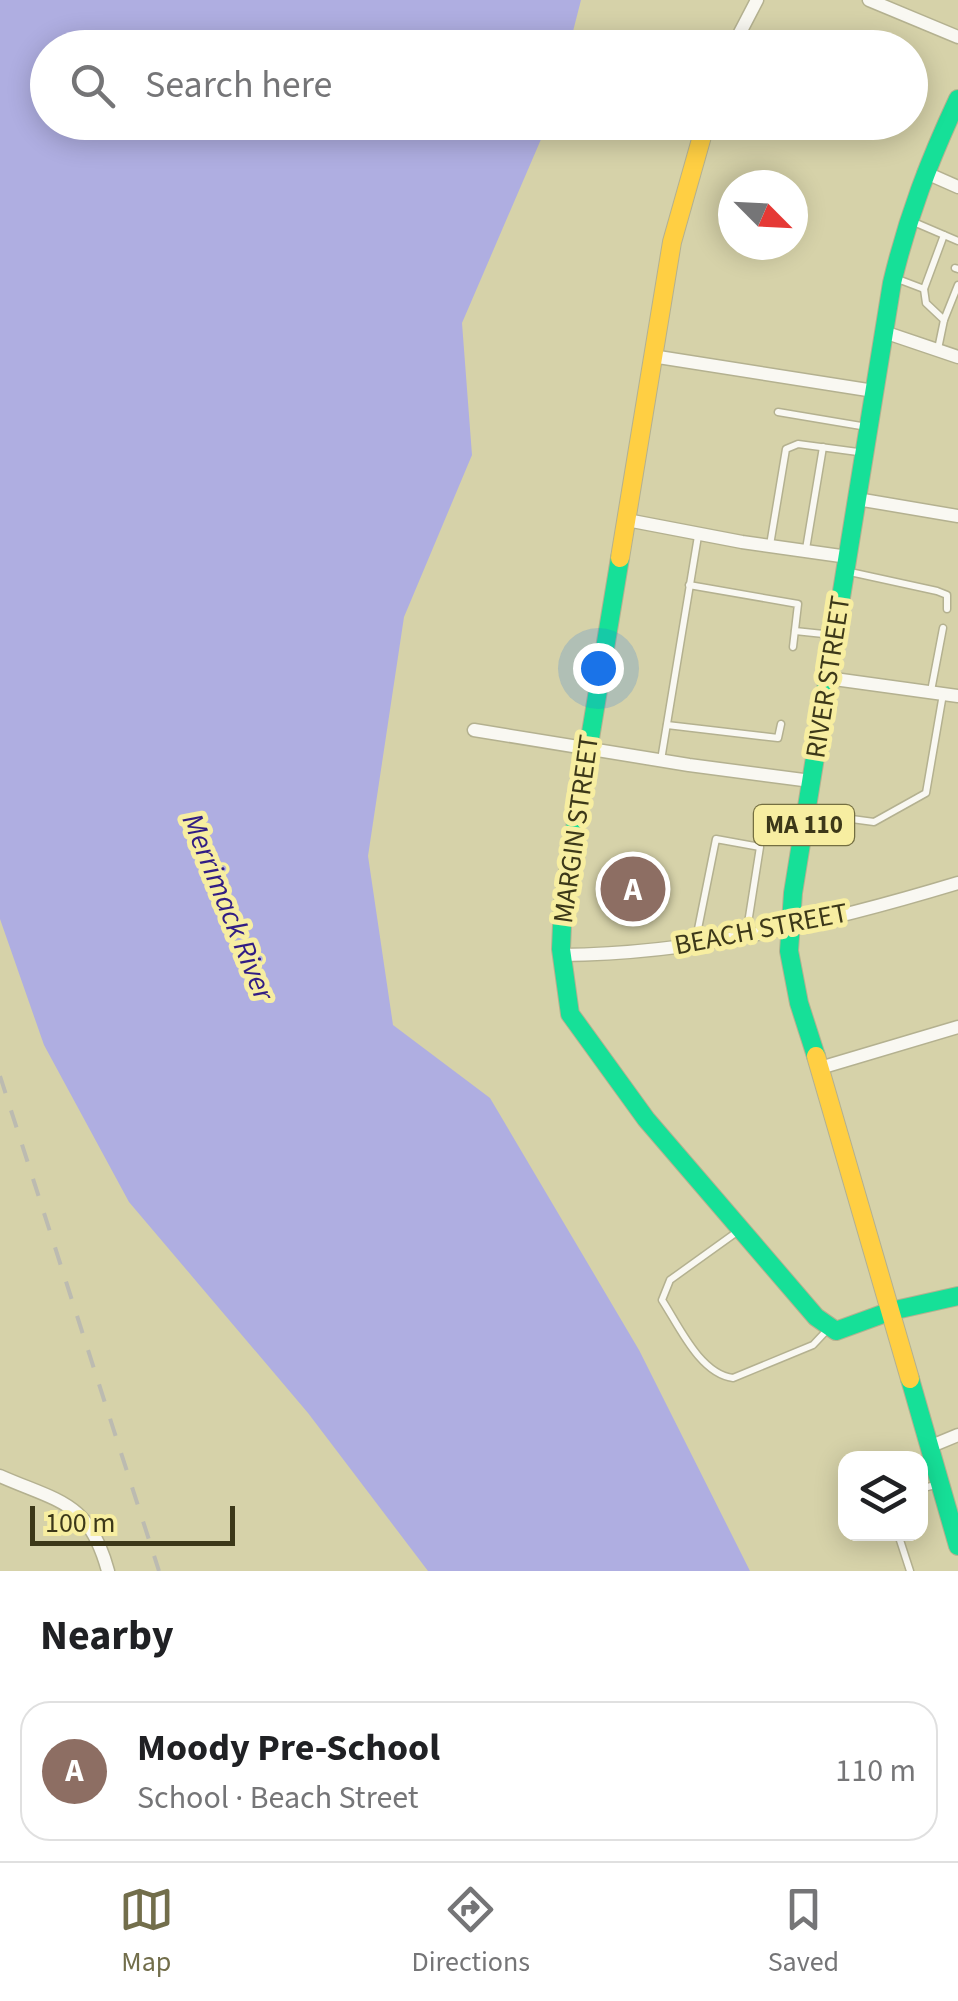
<!DOCTYPE html>
<html lang="en">
<head>
<meta charset="utf-8">
<style>
	body { margin:0; font-family:"Source Sans 3",sans-serif; background:#f2f2f2; color:#202124 }
	.controls { position:absolute; right:30px; bottom:30px; display:grid; overflow:hidden; border-radius:20px; box-shadow:0 5px 25px #0003 }
	.controls button { width:90px; height:90px; display:grid; place-items:center; padding:0; border:0; border-bottom:2px solid #e0e0e0; background:#fff; color:#202124; font:50px sans-serif }
	.compass { position:absolute; left:718px; top:170px; width:90px; height:90px; border-radius:50%; background:#fff; box-shadow:0 5px 25px #0003; rotate:114deg }
	.scale { position:absolute; left:30px; bottom:25px; width:205px; box-sizing:border-box; padding-left:10px; border:5px solid #3c3819; border-top:0; font-size:28px; line-height:35px; white-space:nowrap; color:#3c3819; -webkit-text-stroke:8px #f7eea1; paint-order:stroke }
	.you { position:absolute; left:598px; top:668px; width:35px; height:35px; margin:-25px; border:8px solid #fff; border-radius:50%; background:#1a73e8; box-shadow:0 0 0 15px #1a73e833 }
	.badge { display:grid; place-items:center; width:65px; height:65px; border-radius:50%; background:#726e4b; color:#fff; font-size:32px; font-weight:700 }
	.pin { position:absolute; translate:-50% -50%; border:5px solid #fff; box-shadow:0 2px 10px #0006 }
	.list { margin:0; padding:0; list-style:none }
	h2 { display:flex; justify-content:space-between; align-items:center; height:130px; margin:0; padding:0 40px; font-size:42px }
	h2 small { font-size:32px; font-weight:400; color:#757577 }
	.list li { display:grid; grid-template-columns:65px 1fr auto; gap:30px; align-items:center; box-sizing:border-box; height:140px; margin:0 20px 20px; padding:0 20px; border:2px solid #e0e0e0; border-radius:30px }
	.list b { display:block; font-size:38px; white-space:nowrap }
	.list p { margin:0; font-size:32px; white-space:nowrap; color:#757577 }
	.list em { font-size:32px; font-style:normal; color:#757577 }
	.icon { flex:none; width:55px; height:55px; fill:none; stroke:currentColor; stroke-width:2; stroke-linecap:round; stroke-linejoin:round }
	.map { position:relative; flex:none; width:958px; height:1571px; overflow:hidden }
	.search { position:absolute; background:#fff; box-shadow:0 5px 25px #0003; left:30px; right:30px; top:30px; height:110px; display:flex; align-items:center; gap:25px; box-sizing:border-box; padding:0 35px; border-radius:55px; color:#757577; font-size:38px }
	.sheet { height:290px; background:#fff }
	nav { display:flex; justify-content:space-around; align-items:center; box-sizing:border-box; height:140px; border-top:2px solid #e0e0e0; background:#fff; font-size:28px; color:#757577 }
	nav a { display:grid; justify-items:center; gap:5px }
	nav .on { color:#726e4b }
	.map>svg:first-child { display:block }
	.water { fill:#afaee1 }
	.lines { fill:none; stroke-linecap:round; stroke-linejoin:round }
	.lane-casing { stroke:#b4b190; stroke-width:9 }
	.street-casing { stroke:#b4b190; stroke-width:15 }
	.fast-casing { stroke:#b4b190; stroke-width:20 }
	.slow-casing { stroke:#b4b190; stroke-width:20 }
	.lane { stroke:#f9f8f2; stroke-width:6 }
	.street { stroke:#f9f8f2; stroke-width:12 }
	.fast { stroke:#16e098; stroke-width:18 }
	.slow { stroke:#ffcf43; stroke-width:18 }
	.rail { stroke:#bcbbb1; stroke-width:4; stroke-dasharray:18 18; stroke-linecap:butt }
	.labels { text-anchor:middle; dominant-baseline:central; stroke-width:10; stroke-linejoin:round; paint-order:stroke }
	.shield { fill:#f7eea1; stroke:#746f42; stroke-width:2.5 }
	.shield-label { font-size:25px; font-weight:bold; fill:#3c3819 }
	.street-label { font-size:28px; fill:#3c3819; stroke:#f7eea1 }
	.water-label { font-size:30px; font-style:italic; fill:#311d84; stroke:#f7eea1 }
</style>
</head>
<body>
<div class="map">
<svg width="958" height="1571" viewBox="0 0 958 1571">
	<rect width="100%" height="100%" fill="#d6d2a9"/>
	<polygon class="water" points="0,0 581,0 569,47 48,48 48,122 548,123 462,323 472,455 404,617 368,856 393,1025 490,1098 639,1350 750,1571 428,1571 308,1413 129,1202 44,1045 0,919"/>
	<g class="lines">
		<defs>
			<g id="lane">
				<polyline points="909,220 958,241"/>
				<polyline points="955,268 958,269"/>
				<polyline points="895,278 924,289 944,235"/>
				<polyline points="924,289 926,303 944,320"/>
				<polyline points="938,349 944,320 958,285"/>
				<polyline points="778,412 867,427"/>
				<polyline points="770,545 786,449 798,444 858,452"/>
				<polyline points="806,549 823,447"/>
				<polyline points="850,572 937,591 947,595 947,609"/>
				<polyline points="689,585 798,604 793,647"/>
				<polyline points="795,631 833,635"/>
				<polyline points="931,691 943,628"/>
				<polyline points="667,725 778,738 781,724"/>
				<polyline points="661,760 698,536"/>
				<polyline points="807,813 874,822 926,793 943,694"/>
				<polyline points="695,944 716,839 760,847 746,936"/>
				<path d="M741,1229L670,1280L662,1300C679,1326 700,1374 733,1378L813,1345L829,1328"/>
				<polyline points="920,1489 939,1484"/>
				<polyline points="898,1534 910,1571"/>
			</g>
			<g id="street">
				<polyline points="869,0 958,37"/>
				<polyline points="732,48 757,0"/>
				<polyline points="924,172 958,187"/>
				<polyline points="884,332 958,357"/>
				<polyline points="652,356 874,391"/>
				<polyline points="857,499 958,516"/>
				<polyline points="627,520 742,542 848,557"/>
				<polyline points="827,678 958,696"/>
				<polyline points="474,730 689,765 811,781"/>
				<path d="M561,955C696,954 829,922 958,883"/>
				<polyline points="820,1068 958,1027"/>
				<polyline points="929,1447 958,1435"/>
				<path d="M0,1476C59,1502 89,1501 108,1571"/>
			</g>
			<g id="fast">
				<polyline points="620,558 563,901 561,949 570,1014 646,1119 816,1317 836,1331 891,1311 958,1296"/>
				<path d="M816,1056L799,1003L789,951L793,893L892,283C908,216 929,161 958,99"/>
				<polyline points="910,1379 958,1546"/>
			</g>
			<g id="slow">
				<polyline points="620,558 672,242 706,122"/>
				<polyline points="816,1056 910,1379"/>
			</g>
		</defs>
		<use href="#lane" class="lane-casing"/>
		<use href="#street" class="street-casing"/>
		<use href="#fast" class="fast-casing"/>
		<use href="#slow" class="slow-casing"/>
		<use href="#lane" class="lane"/>
		<use href="#street" class="street"/>
		<use href="#fast" class="fast"/>
		<use href="#slow" class="slow"/>
		<polyline class="rail" points="0,1076 159,1571"/>
	</g>
	<g class="labels">
		<rect class="shield" x="754" y="805" width="100" height="40" rx="8"/>
		<g class="shield-label">
			<text x="804" y="825">MA 110</text>
		</g>
		<g class="street-label">
			<text transform="translate(828 677) rotate(-81)">RIVER STREET</text>
			<text transform="translate(576 829) rotate(-82)">MARGIN STREET</text>
			<text transform="translate(761 929) rotate(-11)">BEACH STREET</text>
		</g>
		<g class="water-label">
			<text transform="translate(228 907) rotate(68)">Merrimack River</text>
		</g>
	</g>
</svg>
<div class="controls">
<button><svg class="icon" aria-label="layers" viewBox="0 0 24 24"><path d="M12 4l9 5-9 5-9-5zM3 14l9 5 9-5"/></svg></button>
</div>
<svg class="compass" viewBox="-18 -18 36 36"><path d="M0-13l5 13h-10z" fill="#e53935"/><path d="M0 13l5-13h-10z" fill="#757577"/></svg>
<div class="scale">100 m</div>
<div class="you"></div>
<div class="pin badge" style="left:633px;top:889px;background:#8d6e63">A</div>
<div class="search"><svg class="icon" aria-label="search" viewBox="0 0 24 24"><circle cx="10" cy="10" r="6"/><path d="M15 15l6 6"/></svg>Search here</div>
</div>
<section class="sheet">
<h2>Nearby<small></small></h2>
<ul class="list">
<li><span class="badge" style="background:#8d6e63">A</span><div><b>Moody Pre-School</b><p>School · Beach Street</p></div><em>110 m</em></li>
</ul>
</section>
<nav>
<a class="on"><svg class="icon" aria-label="map" viewBox="0 0 24 24"><path d="M3 6l6-2 6 2 6-2v14l-6 2-6-2-6 2zM9 4v14M15 6v14"/></svg>Map</a>
<a><svg class="icon" aria-label="directions" viewBox="0 0 24 24"><path d="M12 3l9 9-9 9-9-9zM9 14v-3h6M13 9l2 2-2 2"/></svg>Directions</a>
<a><svg class="icon" aria-label="saved" viewBox="0 0 24 24"><path d="M7 4h10v16l-5-4-5 4z"/></svg>Saved</a>
</nav>
</body>
</html>
